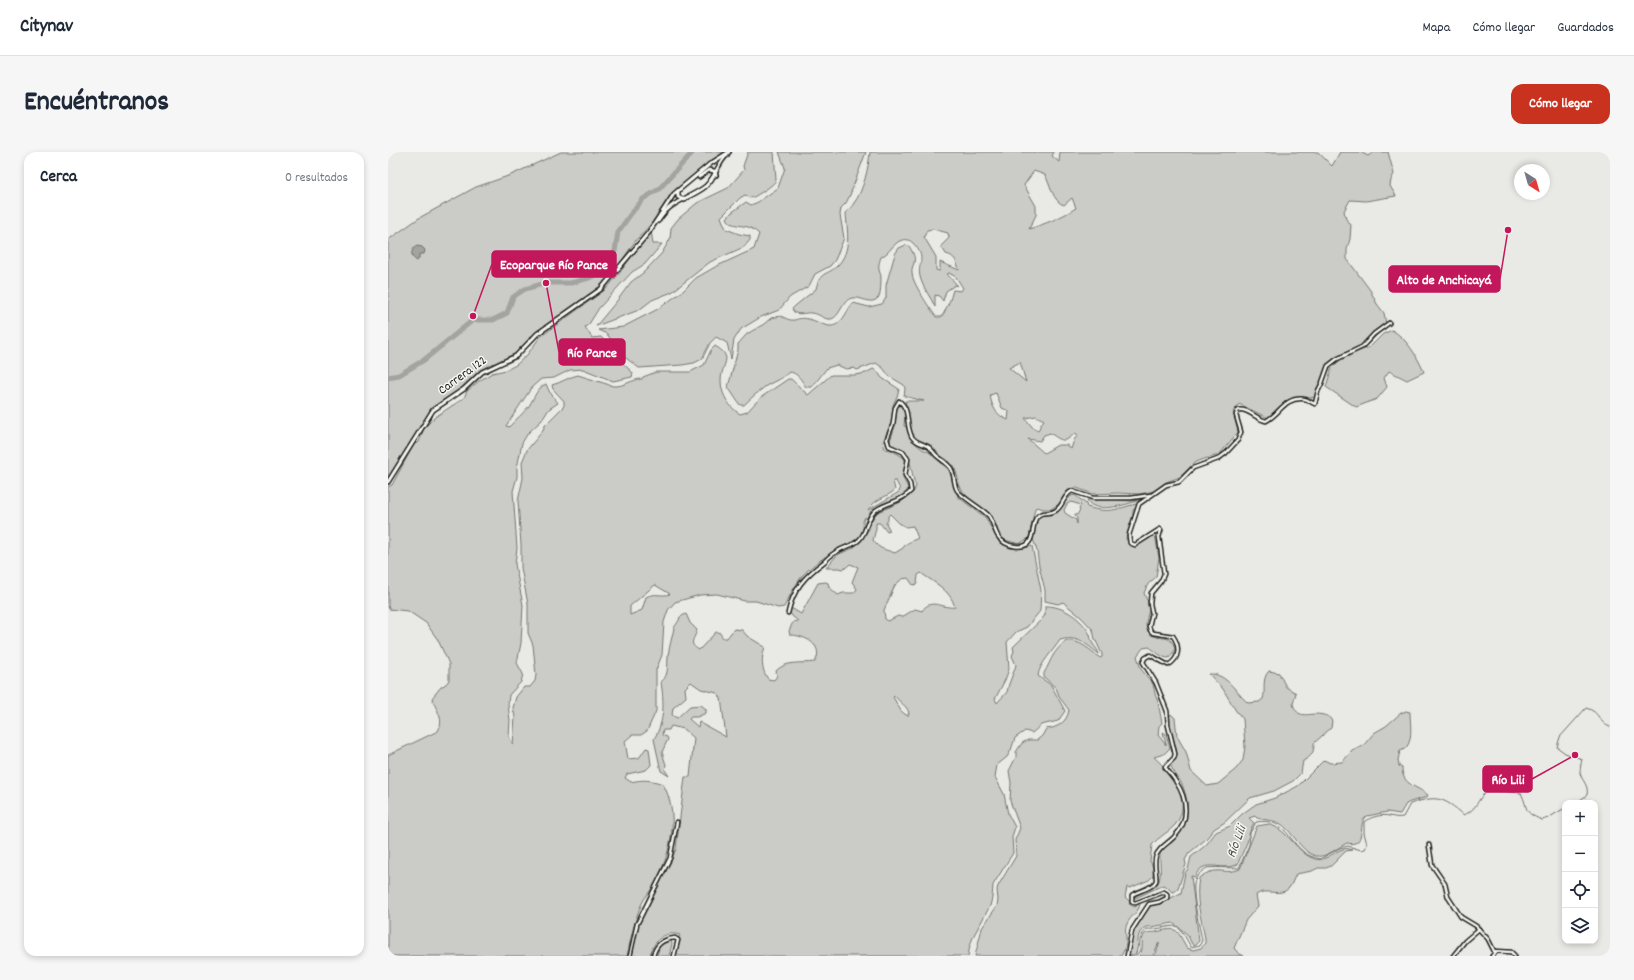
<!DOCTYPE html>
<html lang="es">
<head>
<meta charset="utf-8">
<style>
	body { margin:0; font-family:Dekko,sans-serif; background:#f6f6f7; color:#1f2937 }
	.controls { position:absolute; right:12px; bottom:12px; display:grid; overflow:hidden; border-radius:8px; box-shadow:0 2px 6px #0003 }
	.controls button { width:36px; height:36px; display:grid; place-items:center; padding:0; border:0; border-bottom:1px solid #e0e1e3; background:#fff; color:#1f2937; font:20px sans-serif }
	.compass { position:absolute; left:1126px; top:12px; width:36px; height:36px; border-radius:50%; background:#fff; box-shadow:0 2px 6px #0003; rotate:143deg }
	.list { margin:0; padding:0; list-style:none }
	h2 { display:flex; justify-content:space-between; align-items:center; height:52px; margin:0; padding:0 16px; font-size:17px }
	h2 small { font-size:13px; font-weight:400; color:#747a83 }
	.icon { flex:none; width:22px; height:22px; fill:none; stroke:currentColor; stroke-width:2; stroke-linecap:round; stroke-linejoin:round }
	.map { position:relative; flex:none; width:1222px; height:804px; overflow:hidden; border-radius:12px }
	header { display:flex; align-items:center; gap:24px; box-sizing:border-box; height:56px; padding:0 20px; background:#fff; border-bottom:1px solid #e0e1e3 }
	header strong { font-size:19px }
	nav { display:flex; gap:22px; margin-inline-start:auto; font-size:14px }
	.intro { display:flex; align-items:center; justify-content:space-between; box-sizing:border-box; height:96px; padding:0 24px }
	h1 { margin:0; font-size:28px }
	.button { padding:10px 18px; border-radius:12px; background:#c8321e; color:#fff; font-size:14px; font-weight:700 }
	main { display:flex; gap:24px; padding:0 24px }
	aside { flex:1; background:#fff; border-radius:12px; box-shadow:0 2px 6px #0003 }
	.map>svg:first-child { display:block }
	.green { fill:#cbcbc7; stroke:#747472; fill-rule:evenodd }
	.water { fill:#a3a3a1; stroke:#6d6d6c }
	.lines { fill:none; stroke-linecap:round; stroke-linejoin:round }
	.stream { stroke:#6d6d6c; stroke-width:1 }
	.river { stroke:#a3a3a1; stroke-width:5 }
	.street-casing { stroke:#1c1c1c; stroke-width:5.5 }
	.secondary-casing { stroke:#1c1c1c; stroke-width:6 }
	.street { stroke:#f6f6f2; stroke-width:2.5 }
	.secondary { stroke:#f6f6f2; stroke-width:3 }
	.labels { text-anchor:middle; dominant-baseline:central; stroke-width:3; stroke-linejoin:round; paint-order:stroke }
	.street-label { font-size:13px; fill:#1c1c1c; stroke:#f6f6f2 }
	.water-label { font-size:14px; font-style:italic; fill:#525251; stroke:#f6f6f2 }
	.leader { fill:none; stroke:#c2185b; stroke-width:1.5 }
	.callout-dot { fill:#c2185b; stroke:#f6f6f2; stroke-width:1.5 }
	.callout { fill:#c2185b; stroke:#c2185b; stroke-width:1.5 }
	.callout-label { font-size:14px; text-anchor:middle; font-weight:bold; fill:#fff }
</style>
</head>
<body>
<header>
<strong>Citynav</strong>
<nav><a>Mapa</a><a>Cómo llegar</a><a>Guardados</a></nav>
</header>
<div class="intro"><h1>Encuéntranos</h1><a class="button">Cómo llegar</a></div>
<main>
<aside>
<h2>Cerca<small>0 resultados</small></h2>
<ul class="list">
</ul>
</aside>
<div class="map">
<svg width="1222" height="804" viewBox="0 0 1222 804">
	<rect width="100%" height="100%" fill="#e9e9e5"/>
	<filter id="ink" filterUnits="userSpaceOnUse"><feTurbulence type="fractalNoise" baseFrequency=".025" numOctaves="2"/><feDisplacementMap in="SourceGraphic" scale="8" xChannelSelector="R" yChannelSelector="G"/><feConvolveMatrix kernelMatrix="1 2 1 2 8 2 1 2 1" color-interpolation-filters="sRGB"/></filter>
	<g filter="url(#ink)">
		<g class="green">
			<polygon points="173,0 336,0 321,11 285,41 267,68 248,88 226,120 211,135 147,181 127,202 105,212 93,219 75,236 44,257 0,326 0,88 31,66 88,35 123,23"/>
			<path d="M360,0H386L388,28C385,34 371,42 364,46L357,43L352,46L333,65L338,77L351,82L362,84V88L356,95L322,110L284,140L264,148L251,158L208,174L228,150L243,130L255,121L274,101L282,87L283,76L290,67L309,51L340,36L356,18L355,14Z"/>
			<path d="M391,0H478L462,43L458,51L453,56L452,63L456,86L447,108L442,114L427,122L421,134L402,145L391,158L373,165L353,177L346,188L343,207L339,191L328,185L322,191L314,207L306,211L294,213L251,216L234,203L219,182L210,178L235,175L270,157L295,139L308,126L327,115L366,97L371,82C359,71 355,76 342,71L339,66L343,61L358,50L363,53L370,50L390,36L397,16Z"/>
			<path d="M482,0H666L664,4L671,10L672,0H930L944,14L952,0H972L980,4L986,0H1000L1006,22L1003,28L1002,34L1008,44L978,49L962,48L956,59L958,67L963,73L962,87L959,97V107L982,138L989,152L996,161L998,172L995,177L980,192L956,201L940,213L935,229L927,245L906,249L892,255L880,266L851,252L845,260L850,280L831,303L816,307L806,311L792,325L778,330L766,339L752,342L729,341L705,342L689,336H685L679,339L671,352L663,357H655L650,355L647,356L641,386L631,392L617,388L610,382C608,360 588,355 576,341C567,331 573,317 558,307C556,305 552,305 550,303C547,300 545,296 542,294C536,290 530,290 526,285C521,277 521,260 517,249H536L516,244L517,237L516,233L501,224L495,216L488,211L469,218L466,216L458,217L449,213L439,216L424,235H418C414,229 409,220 401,220C394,227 386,229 378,234C370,240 363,246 356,253H352L340,235L350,198V192L359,182L376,172L383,166L393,164C409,173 406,164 420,167C427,168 434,173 441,174C454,175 458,159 465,151L481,155L494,152L498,146V133L507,102L511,96L518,93L521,94C524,99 528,105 526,111C525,114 523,118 524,121C524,131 542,156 548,165H553L556,161L562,148L565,138L573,139L575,136L568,125L561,121L559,122L570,134L567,133L558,139L555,149L551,144L547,143V155C543,145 536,138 533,128C527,111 541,108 525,91C522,88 518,87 514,88C505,91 502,101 493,105C492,108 490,113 491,117C491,120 493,122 493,125C493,130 493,143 490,146C483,154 473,144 464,146C453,148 452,169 440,167C434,166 430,161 423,161C417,160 411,164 406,160L404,157L407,154L428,137C432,118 440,124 450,113C464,98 459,79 458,61C461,57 464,55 466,51C475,40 481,14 482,0ZM646,19L657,23C662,32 665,50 676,53L684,46L688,56C674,65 657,72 641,77L648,63V54L636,33ZM545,77L560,81L561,86L553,94L558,102C567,104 569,110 571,118L552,110V119L548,118V105L536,85L539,78ZM632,210L638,230L621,216ZM608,241L614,256L621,259L620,268C608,263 604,255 602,243ZM648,264L656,268L653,272L650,279L645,276L637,266ZM662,281C674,289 676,292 687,281L690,283L686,288L683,297L679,293H670L656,301L640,287L652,289L656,283Z"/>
			<path d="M263,78L265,92H274L257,112L244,120L231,134L211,156L201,172L197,175L204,186L213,185L216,188L219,190L223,200L245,221L244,225L225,229L195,217L182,218L166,226L153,227L144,235L118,274L121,275C127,268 136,261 141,254C146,246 149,236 158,232L161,239L170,251L161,257L154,268L140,281L134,291L129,316V325L125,339L129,396L127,412L135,453L133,491L129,511L135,522L133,530L121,543L120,553L122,568L121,584L125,593L127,565L125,556L128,545L136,535H142L147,529L148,523L145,493L140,481V452L133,416V393L130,349L135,326L134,310L139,298L153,281L158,272L176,254V249L165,237L164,233C173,231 180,225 190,223L225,234C236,235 244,227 254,227L255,225L268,220H302L316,213L323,198L327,194C332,197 337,200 338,206C338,211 335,216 334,221C330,237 339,254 352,262L359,260L372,246L400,227H403L420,243L443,223H467L478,221L485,217L489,219L494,226L511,237L510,242L505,253L504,269L495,290L497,297L503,298L515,305L518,310L515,326L520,336L518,341L514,345L484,361L479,368L477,365L475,369C478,390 461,390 449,397C440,403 429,410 421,417C410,426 403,442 396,455L390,456L368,449H357L329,442L312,443L287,450L280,458L276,470L274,503L268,518V559L259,579L253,583H244L237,589L240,607L251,606L258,596L261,597L263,613L258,618L239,622L237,626L243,630C255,627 264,628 275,632C292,663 283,698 269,728C265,736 258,743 254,751C246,768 243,787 239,804H0V603L50,579C57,566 48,559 44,546L53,535L58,532L61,528V512L50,488L38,471L20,459L1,457L0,454V335L4,333L26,292L31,290L36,276L47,265L76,246L79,239L91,229L104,221L118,218L128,213L139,203L152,185L218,137L230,123ZM505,329H508L512,337L511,340L480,358C488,346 496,347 507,338ZM267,433L282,442C272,445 268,440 258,445L254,458L242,463V454Z"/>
			<path d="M1004,178C1019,187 1029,204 1036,220L1019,228L1001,219L996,226L999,235L989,247L968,255L938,235L944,215L956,205L982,195L995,182Z"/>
			<path d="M513,251L517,262L516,274L519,275L526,290L534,297L541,300L561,318L570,345L597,365L611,390L622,396H636L644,394L653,438L652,459L639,475L628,480L619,490L621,517L617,528L607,547L609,551L619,540L621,532L627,516L628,513L624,504L626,499L625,495L654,467L657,463V454C674,453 695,467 702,483C703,486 703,489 705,492C707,495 710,498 711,502C699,493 690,483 672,488C666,498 651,512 650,524L663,533L677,559L670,569L653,573L644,581L637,579L627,586L623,598L619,605L609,613L607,625L616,642L620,662L627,675L624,685L625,701L605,733L604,746L602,754L586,783L582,793L580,804H286L288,791L292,783C276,778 265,789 262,804H244L251,771L284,707L288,697L297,625H302L306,586L296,577L283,574L281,578H275L274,583L279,585L280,587L274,600L278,613L277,618L281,624L273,619L266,587C277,569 276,550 273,530C283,522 278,509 281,498C282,493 285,481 286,476C288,472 291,470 292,465L298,462L302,471L309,478C307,487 299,491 311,498L328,480H331L335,486H339L346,477L354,478L359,484L377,495C373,506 373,517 380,527L386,528L389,524L388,519C399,508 413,512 427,510C437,493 416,483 402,483L401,479L405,470L410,469L404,464L401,459L403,456L413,462L430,431L438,430L440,431L441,435L450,443L455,441H466L469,437L464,430L470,415L462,412L456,417L451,416H438L449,403L465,396L472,389L481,377L482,371L487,363L490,360L513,350L526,339L528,334C523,324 524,307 517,301C513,297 505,297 501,292L507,274L509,254ZM502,362L511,371L518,375L525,374L530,386L518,392L515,396L507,401C497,397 491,398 485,388L488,377V371H492L499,380L502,379L498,371L500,368V364ZM533,421C546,431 562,437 567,455C555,457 543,445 534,459L527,457L514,465L510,464L500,469L497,467L496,458L507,433L514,427L520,426L525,433L529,432L530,423ZM303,530L313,537L329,541L333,546L338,585L311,570L310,575L301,567L303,565H309L318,561V557L313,553L302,554L289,566L284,563L285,556L298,545L297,536ZM507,544C511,551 521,554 521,563H518L513,559L505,545Z"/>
			<path d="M687,343L698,352L699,355C721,362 728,357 748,352L749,355L745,358C746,369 739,376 738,387L744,394L750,392L756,385L767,382L771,406L768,425L760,432L756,441C757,445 760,449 761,453C762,462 754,471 761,480C770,491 784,479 787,498L781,506C773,506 768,499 761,495L755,496L749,504L753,517L765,532L767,542L770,550L774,571L771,574L770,583L778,593L775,580L778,582L782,596L776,602L766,605C784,621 806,650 787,673C780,681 770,685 764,693L762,709L765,715V724L761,728L742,736L739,735L737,745L742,750L741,752L747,755L752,751C752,760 742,764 739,772C736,778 739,785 738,792C738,796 735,800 733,804H587L594,776L609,754L610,748L609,738L610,734L628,704L627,688L632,676L622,649L623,631L621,619L628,605V600L634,591L640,588H649L654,584L658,577C670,576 679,570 681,558L672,546L668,536L656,525V521C660,515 662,508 666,502C668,499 675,490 679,489C690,487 704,499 712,506L714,505V502L707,487L705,478L694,466L675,450L670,452L657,449V438L651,414L649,399L644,384L648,370L653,363L665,361L683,344ZM683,350L693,353L691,356L692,358L689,363H686L689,366V372L688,368L677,361L676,358L679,352Z"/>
			<path d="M724,347L743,349L755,347C743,351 707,364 699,348Z"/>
			<path d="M881,519L891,521L898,535L908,541L905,552C909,565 916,563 927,562C932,562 936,563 940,564L944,569L943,576L926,591C926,601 924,604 915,609L913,621L905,629L886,639L862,646L837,670L826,677L818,687L801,701L797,708L798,712L790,737L786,740H784L778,734L775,733L748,746L746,745C753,740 760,738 766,735C776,729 771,712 772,702C776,695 783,690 789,684C802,671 801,651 795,635C792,626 783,619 782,610C791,601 788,595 784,584C782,578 781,572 781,565L783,562L787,566L789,584L798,600L803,619L819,634L830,632L848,617L855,608L857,594L855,567L848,559L835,537L821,522C839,521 848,541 860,551L871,550L875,547C878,538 873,527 881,519Z"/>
			<path d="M1018,559L1022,560C1022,572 1027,595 1012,599L1010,608L1011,614L1014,616C1014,633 1029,634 1040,643L1039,645L1022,650L1018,652L1012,662L999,660L979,664C979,664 975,668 975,669C972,677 976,695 959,691C951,695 942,702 934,704C916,707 906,680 893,672C887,668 876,668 869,666L867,664L861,666L866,671C861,678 861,686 858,693C855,700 852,705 850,712C835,721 815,704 807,725L803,724L811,789L807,793L804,792L799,782L785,771L763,775L761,774C745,779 753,792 747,803L740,804L746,774L761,756L764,752L777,749L793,741L797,721L800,717L803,705L818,693L828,680L842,674L854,662L868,652L887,646L910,634L936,608L942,611L954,610L964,599L975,594L986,581L998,574L1013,561Z"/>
			<path d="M881,672C902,679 909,702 927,707C940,711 952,691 964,698L958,699L943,714L938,716H930L924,719L908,722C906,726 904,732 901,736C892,746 878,735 868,743L870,754L858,768L846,796L850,801L856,804H767L771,793V790L765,804H751C757,796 752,789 756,783C759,779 765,781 768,780C792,774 788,778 799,796L805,798L813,796L817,791V786C813,766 807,747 811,726C830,712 835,724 852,717L869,674Z"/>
			<polygon points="283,788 284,792 281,804 269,804 272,792"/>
		</g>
		<path class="water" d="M29,94L34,95L37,98L36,102H31V106L29,109C22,105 22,98 29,94Z"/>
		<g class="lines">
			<g class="stream">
				<path d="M1188,651L1199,643C1201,633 1194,629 1192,621C1192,617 1193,611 1194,607L1177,601L1169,595L1172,585L1198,556C1213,560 1210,571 1222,575"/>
				<path d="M748,804L752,798C751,789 752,784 759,777C769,778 778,774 789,774L795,781L803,795L812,793L814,788C811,773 805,748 806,732C807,725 813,719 819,716C822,715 844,716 851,716L861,693L862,681L868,670C899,665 900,691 920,703C924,705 929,706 932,707L952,696L960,694L973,698L977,697L979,692L976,681V670C982,665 994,662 1001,664C1007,665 1009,666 1015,665L1022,652C1049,643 1055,645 1076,663C1091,657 1090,642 1103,637L1112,639L1133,641C1141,657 1134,660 1154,668L1160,666L1177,656"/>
			</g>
			<polyline class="river" points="0,225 11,223 36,208 85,168 105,168 119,161 125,145 137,137 158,131 183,131 201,126 216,119 227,99 230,80 242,63 255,47 271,37 305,0"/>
			<defs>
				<g id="street">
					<path d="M400,461C405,437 417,424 436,410C440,406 445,401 450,399C458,394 466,394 472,387C479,379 479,364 488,358C500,350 513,350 523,339L522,332L517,323L520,307L515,300L501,294L499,287L505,272L507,256L511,249C523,257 517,273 524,285C529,292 536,291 542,296C544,298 546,301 548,303C552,307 558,310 562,315C567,321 565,331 569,338C573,345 592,355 600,363C607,371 606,385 617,391C622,394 632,396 638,393C646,389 644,374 648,366C653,358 660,363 667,359C676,354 675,343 684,339L705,346H743L763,343"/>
					<polyline points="1041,693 1044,713 1057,732 1060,745 1073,765 1088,774 1100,787 1106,799 1123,800 1127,804"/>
					<polyline points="242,804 249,772 282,706 289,670"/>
					<path d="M265,804C268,792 275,787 287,786L290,788L286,804"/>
					<path d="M739,804L744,778L761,752L771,750L779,746V742L776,740L747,751L744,750V743C752,738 764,737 768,729C769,721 765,711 768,704C771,695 781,691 787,684C802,669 799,646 788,630C785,624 780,620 777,615L786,606L787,602L780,573L779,559L768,531L755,510L757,506L762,503L780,513C792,507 792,494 785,484L765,481L762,478L761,474L764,461L762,452L763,441L773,429L776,422L771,385L773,378L772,377L747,393L742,391L741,383L751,352L778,333L791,330L805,316L830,307L838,301L850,288L853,280L848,263L850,258C860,256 868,267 878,269C892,262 896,245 916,247C920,247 923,251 927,252L930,239L934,231L940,214L949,207L974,195L986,182L1001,171"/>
					<polyline points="1065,804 1077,789 1091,777"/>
					<polyline points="1104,804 1108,800"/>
				</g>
				<g id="secondary">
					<polyline points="311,25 321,18 326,19 328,23"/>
					<polyline points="290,39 290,45 296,48"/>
					<path d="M270,69C273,65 276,60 280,57C289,48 306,44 318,34C329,23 329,12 339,3"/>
					<polyline points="0,330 45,258 76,237 94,220 128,204 149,182 213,137 261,80 286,42 322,12 341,0"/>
				</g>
			</defs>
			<use href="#street" class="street-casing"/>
			<use href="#secondary" class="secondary-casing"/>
			<use href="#street" class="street"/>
			<use href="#secondary" class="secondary"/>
		</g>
	</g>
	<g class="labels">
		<g class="street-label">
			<text transform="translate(75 224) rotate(-36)">Carrera 122</text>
		</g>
		<g class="water-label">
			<text transform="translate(849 690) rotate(-69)">Río Lili</text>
		</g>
	</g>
	<path class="leader" d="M85 164L104 112M1120 78L1112 127M158 131L171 200M1187 603L1144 627"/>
	<g class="callout-dot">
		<circle cx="85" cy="164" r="4"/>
		<circle cx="1120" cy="78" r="4"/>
		<circle cx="158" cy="131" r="4"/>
		<circle cx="1187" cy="603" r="4"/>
	</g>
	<g class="callout">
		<rect x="104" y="99" width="124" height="26" rx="4"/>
		<rect x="1001" y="114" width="111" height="26" rx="4"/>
		<rect x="171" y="187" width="66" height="26" rx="4"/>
		<rect x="1095" y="614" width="49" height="26" rx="4"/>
	</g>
	<g class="callout-label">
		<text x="166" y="117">Ecoparque Río Pance</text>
		<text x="1056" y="132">Alto de Anchicayá</text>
		<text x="204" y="205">Río Pance</text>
		<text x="1120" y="632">Río Lili</text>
	</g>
</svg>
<div class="controls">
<button>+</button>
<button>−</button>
<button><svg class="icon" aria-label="locate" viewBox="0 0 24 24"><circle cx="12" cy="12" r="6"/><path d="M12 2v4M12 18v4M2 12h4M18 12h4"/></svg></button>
<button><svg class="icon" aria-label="layers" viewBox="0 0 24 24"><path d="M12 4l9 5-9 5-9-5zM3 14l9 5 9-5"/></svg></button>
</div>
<svg class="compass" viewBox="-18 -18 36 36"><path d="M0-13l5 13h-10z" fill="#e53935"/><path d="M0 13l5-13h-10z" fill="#747a83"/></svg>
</div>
</main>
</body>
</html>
